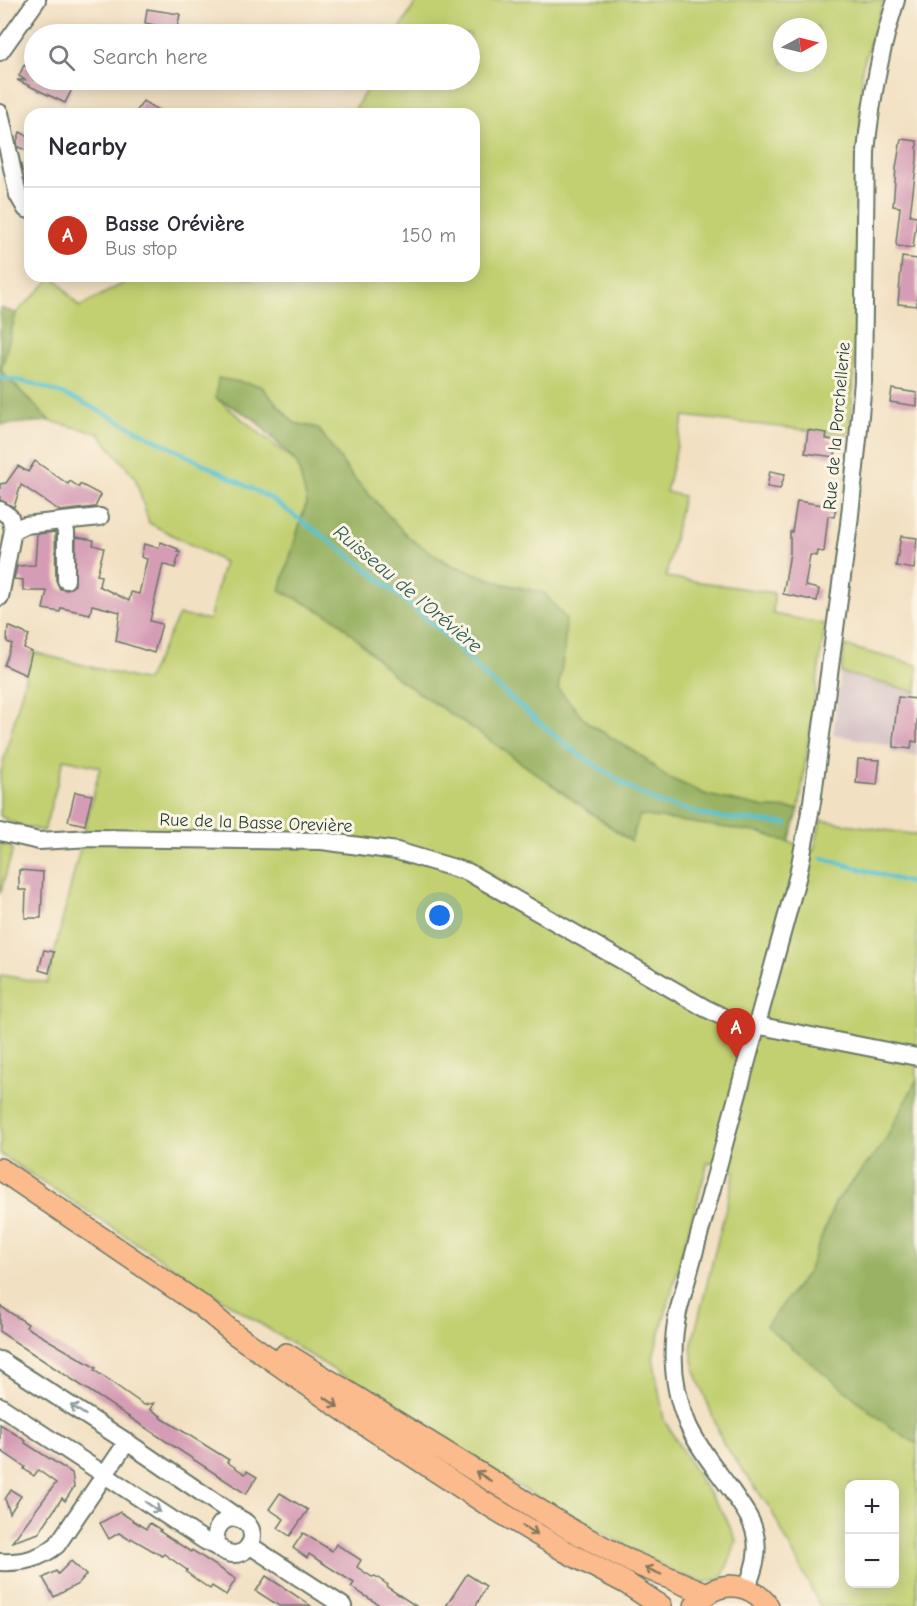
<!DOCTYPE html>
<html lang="en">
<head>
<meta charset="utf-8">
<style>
	body { margin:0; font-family:"Comic Neue",sans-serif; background:#f7f7f7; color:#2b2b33 }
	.controls { position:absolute; right:18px; bottom:18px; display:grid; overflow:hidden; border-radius:12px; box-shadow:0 3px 15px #0003 }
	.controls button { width:54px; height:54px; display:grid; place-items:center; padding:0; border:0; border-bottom:2px solid #e1e1e2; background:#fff; color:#2b2b33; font:30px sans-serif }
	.compass { position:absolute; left:773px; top:18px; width:54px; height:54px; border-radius:50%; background:#fff; box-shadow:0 3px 15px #0003; rotate:83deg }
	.you { position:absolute; left:440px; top:916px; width:21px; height:21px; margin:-15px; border:4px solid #fff; border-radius:50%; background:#1a73e8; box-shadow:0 0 0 9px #1a73e833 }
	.badge { display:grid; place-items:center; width:39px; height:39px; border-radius:50%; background:#c8321e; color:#fff; font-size:20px; font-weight:700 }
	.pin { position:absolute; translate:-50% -50px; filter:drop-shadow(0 2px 3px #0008) }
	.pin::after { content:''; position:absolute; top:32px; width:21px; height:18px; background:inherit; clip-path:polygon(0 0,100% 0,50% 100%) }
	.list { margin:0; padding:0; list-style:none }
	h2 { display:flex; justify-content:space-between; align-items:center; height:78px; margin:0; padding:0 24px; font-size:26px }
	h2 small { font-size:20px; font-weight:400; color:#7c7c81 }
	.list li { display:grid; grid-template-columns:39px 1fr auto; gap:18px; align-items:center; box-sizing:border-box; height:96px; padding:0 24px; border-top:2px solid #e1e1e2 }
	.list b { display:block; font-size:22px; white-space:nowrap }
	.list p { margin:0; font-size:20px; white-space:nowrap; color:#7c7c81 }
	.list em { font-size:20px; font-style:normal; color:#7c7c81 }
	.icon { flex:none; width:33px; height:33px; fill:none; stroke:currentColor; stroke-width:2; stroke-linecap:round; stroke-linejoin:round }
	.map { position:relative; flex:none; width:917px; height:1606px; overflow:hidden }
	.search { position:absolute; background:#fff; box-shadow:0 3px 15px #0003; left:24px; top:24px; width:456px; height:66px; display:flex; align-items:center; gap:15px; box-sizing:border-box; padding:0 21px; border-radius:33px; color:#7c7c81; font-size:22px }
	.panel { position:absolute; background:#fff; box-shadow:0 3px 15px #0003; left:24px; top:108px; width:456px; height:174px; border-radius:18px }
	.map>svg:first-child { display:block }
	.industrial { fill:#d2bec3 }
	.green { fill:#c2d072; stroke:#708653; stroke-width:1.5; fill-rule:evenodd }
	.forest { fill:#99b264; stroke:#5c784c; stroke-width:1.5 }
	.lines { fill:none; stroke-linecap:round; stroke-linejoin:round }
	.stream { stroke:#55c1ce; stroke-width:4.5 }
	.building { fill:#d59cb5 }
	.minor-casing { stroke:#697666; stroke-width:20 }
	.major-casing { stroke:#697666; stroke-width:24 }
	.minor { stroke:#fff; stroke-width:16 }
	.major { stroke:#fbbb8d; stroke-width:21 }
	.oneway { stroke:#82765c }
	.oneway2 { stroke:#8f9e9a }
	.labels { text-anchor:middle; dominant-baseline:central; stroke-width:6; stroke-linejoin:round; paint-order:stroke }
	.street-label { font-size:18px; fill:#1f3d34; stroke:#fcf5e5 }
	.water-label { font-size:20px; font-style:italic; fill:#2c5e5a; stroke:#fcf5e5 }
</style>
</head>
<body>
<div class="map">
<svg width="917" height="1606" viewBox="0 0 917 1606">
	<rect width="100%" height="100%" fill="#fcf5e5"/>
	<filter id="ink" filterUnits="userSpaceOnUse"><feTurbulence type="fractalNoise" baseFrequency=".0167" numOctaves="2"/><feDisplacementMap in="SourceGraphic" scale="12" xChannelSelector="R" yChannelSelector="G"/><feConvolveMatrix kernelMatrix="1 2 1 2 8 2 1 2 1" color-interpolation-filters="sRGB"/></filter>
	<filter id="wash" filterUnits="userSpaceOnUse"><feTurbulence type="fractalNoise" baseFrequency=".008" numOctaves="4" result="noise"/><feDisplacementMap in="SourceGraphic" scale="24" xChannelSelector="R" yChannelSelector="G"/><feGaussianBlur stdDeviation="1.35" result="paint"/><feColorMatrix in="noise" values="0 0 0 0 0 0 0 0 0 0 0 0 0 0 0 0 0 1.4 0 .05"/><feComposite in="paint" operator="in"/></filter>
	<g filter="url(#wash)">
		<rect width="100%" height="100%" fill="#f2e0c2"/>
		<polygon class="industrial" points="841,673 917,692 917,756 892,753 890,746 833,734"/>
		<g class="green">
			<path d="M417,0H884L862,68L855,360L849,435L684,416L666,492L683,496L666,577L774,593L773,614L825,624L799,809L765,808L707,795L665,776L643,757L588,723L558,689L564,653L544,593L504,584L449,564L410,539L352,476L318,428L294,423L261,386L216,398L297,463L307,500L280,590L336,619L398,679L481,734L630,841L639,815L761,833L814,850L821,820L917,835V1079L884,1143L835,1203L808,1272L766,1326L890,1427L917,1444V1606H820L770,1508L723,1443L695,1371L691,1348L735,1171L708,1162L653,1357L664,1420L703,1485L724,1514L736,1540L731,1557L721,1579L704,1582L678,1574L516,1485L253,1319L0,1154V975L47,983L100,767L64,759L44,831L17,825L0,816V775L32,652L146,681L179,615L209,620L224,562L149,523L135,477L98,433L50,421L1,371L16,313L54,276L79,307L137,276H231L254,279L256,276H474V114H352L372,80H470V34H397ZM782,27H818V63H782ZM850,1484H894V1584H850Z"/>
			<polygon points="845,646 917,665 917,692 841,673"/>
			<polygon points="0,841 13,849 0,894"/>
		</g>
		<g class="forest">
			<polygon points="0,308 16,313 1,371 50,421 0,425"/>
			<polygon points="218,378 261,386 294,423 318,428 352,476 410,539 449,564 504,584 544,593 566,619 564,653 558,689 588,723 643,757 665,776 707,795 765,808 799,809 789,842 761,833 640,815 631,841 481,734 398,679 336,619 280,590 307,501 297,463 253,418 216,398"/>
			<polygon points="917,1079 917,1444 890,1427 766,1326 808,1272 835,1203 884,1143"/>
		</g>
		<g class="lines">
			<g class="stream">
				<polyline points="0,377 35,384 78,400 270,498 361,564 443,633 485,676 568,747 630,788 659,803 713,817 787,824"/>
				<polyline points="822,858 917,885"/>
			</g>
		</g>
		<g id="blocks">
			<g class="building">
				<polygon points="147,9 180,14 177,29 171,28 169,34 154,34 155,25 145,23"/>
				<polygon points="24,65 34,71 34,80 53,80 72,89 65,103 17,80 25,80 19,76"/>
				<polygon points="143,101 165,114 135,114"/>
				<polygon points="20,132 30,137 30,152 18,147 17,141"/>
				<polygon points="901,139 917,141 917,160 910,215 917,216 913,248 897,246 896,243 900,207 893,206 896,168"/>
				<polygon points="902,257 917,259 917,306 898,304"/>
				<polygon points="892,389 917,393 917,406 890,402"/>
				<polygon points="808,430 827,433 826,439 837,441 835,457 805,453"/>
				<polygon points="35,461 68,484 70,481 79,487 80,484 101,495 95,507 60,511 21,485 14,507 0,500 0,484 6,483 18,466 28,472"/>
				<polygon points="770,471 785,474 780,489 767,487"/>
				<polygon points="797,501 836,507 834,517 828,516 824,552 818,551 817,556 810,555 805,586 819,589 817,601 783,594 790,553 790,532 792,532"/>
				<polygon points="55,532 56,580 60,589 67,590 75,585 76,537 94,540 93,545 104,548 97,575 101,576 99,586 129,601 131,592 139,594 147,559 141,557 144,544 159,548 161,542 178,549 177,552 180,552 175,568 163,564 150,621 162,624 154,653 116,641 120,612 92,605 90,614 61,608 60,612 43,609 47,591 23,591 23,580 14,579 17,566 35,565 37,534"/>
				<polygon points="901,536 917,538 914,569 896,566"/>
				<polygon points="8,626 29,635 24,648 32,652 26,675 4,665 12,644 7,642"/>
				<polygon points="898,697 917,699 917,742 912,741 911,749 894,747 894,740 893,740"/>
				<polygon points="858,759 880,760 877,785 856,783"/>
				<polygon points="75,792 92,795 85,825 68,821"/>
				<polygon points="19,870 43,872 41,918 25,918 26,890 19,890"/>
				<polygon points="44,950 54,952 49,973 39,970"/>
				<polygon points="0,1306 28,1324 26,1327 96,1368 94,1370 144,1405 154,1403 150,1409 161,1416 160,1417 229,1460 227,1462 245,1474 247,1471 257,1477 246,1494 0,1332"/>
				<polygon points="0,1424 26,1441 25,1443 72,1473 74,1487 65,1501 62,1498 39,1533 12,1542 56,1483 38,1470 34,1476 24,1469 25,1467 0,1450"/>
				<polygon points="11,1490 21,1496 10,1513 5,1499"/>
				<polygon points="280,1493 308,1510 290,1536 278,1528 284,1519 269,1509"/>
				<polygon points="120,1512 146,1529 150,1523 161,1530 159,1531 191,1552 192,1550 236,1579 226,1595 212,1586 210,1589 197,1580 186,1572 187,1570 164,1554 162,1556 131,1538 130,1540 119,1533 109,1539 100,1523"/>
				<polygon points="303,1533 332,1551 336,1544 361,1560 357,1567 372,1577 375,1576 388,1585 387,1587 416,1606 381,1606 351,1587 354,1583 318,1560 309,1554 307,1558 293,1548"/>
				<polygon points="71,1561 86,1575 78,1584 54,1597 43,1578 56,1571 58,1574"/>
				<polygon points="467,1574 486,1586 476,1606 446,1606"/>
				<polygon points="266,1576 292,1593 311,1606 279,1606 256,1591"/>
			</g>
		</g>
	</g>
	<g filter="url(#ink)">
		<use href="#blocks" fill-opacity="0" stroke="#697666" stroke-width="1.5"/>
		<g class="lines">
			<defs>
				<g id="minor">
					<polyline points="0,52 37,0"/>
					<polyline points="0,113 18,195 26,209 30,210"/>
					<polyline points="0,510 10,517 13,530 0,597"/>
					<polyline points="63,522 66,532 66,580"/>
					<polyline points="13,530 25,525 100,517"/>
					<polyline points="0,832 39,841 92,838 322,841 397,851 468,872 705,1008 754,1032"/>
					<polyline points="756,1025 917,1057"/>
					<polyline points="0,1360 127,1442 240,1519"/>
					<polyline points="0,1406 205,1541 222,1550"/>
					<circle cx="234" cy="1536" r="18"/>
					<polyline points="249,1545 343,1606"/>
					<path d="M0,1562C22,1563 40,1559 57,1545L127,1442"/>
					<path d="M747,1588C753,1571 760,1553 755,1534C752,1518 740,1504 731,1490C716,1469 699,1449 688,1425C672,1388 670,1351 678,1312L798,875L812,802L849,524L858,439L863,381L866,152C871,100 880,50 896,0"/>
				</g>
				<g id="major">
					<polyline points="0,1169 200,1305 235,1334 356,1419 485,1503 565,1551 626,1583 661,1606"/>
					<polyline points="286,1354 573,1531 632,1562 707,1594"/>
					<path d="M695,1606C715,1579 749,1580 768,1606"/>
				</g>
			</defs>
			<use href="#minor" class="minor-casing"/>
			<use href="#major" class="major-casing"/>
			<use href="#minor" class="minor"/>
			<use href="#major" class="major"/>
		</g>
		<defs><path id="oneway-shaft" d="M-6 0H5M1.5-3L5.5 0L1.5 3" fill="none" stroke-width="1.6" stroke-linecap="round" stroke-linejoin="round" transform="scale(1.5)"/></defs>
		<g class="oneway">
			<use href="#oneway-shaft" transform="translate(331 1402) rotate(35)"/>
			<use href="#oneway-shaft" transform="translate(483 1476) rotate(-148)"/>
			<use href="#oneway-shaft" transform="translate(530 1530) rotate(31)"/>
			<use href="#oneway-shaft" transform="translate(653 1571) rotate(-157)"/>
		</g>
		<g class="oneway2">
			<use href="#oneway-shaft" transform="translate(78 1410) rotate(-147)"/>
			<use href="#oneway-shaft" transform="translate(153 1507) rotate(34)"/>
		</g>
	</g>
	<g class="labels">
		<g class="street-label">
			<text transform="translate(837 426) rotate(-85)">Rue de la Porchellerie</text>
			<text transform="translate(256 823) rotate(2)">Rue de la Basse Orevière</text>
		</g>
		<g class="water-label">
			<text transform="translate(408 589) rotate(40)">Ruisseau de l'Orévière</text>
		</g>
	</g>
</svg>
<div class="controls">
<button>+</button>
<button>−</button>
</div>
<svg class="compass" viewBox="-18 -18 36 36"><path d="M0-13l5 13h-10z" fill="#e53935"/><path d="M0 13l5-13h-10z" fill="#7c7c81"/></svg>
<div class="you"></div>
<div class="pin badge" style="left:736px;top:1058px">A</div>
<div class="search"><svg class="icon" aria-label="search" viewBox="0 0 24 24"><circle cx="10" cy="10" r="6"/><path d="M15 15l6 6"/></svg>Search here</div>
<section class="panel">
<h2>Nearby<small></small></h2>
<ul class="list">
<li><span class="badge">A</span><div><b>Basse Orévière</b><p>Bus stop</p></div><em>150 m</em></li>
</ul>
</section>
</div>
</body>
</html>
